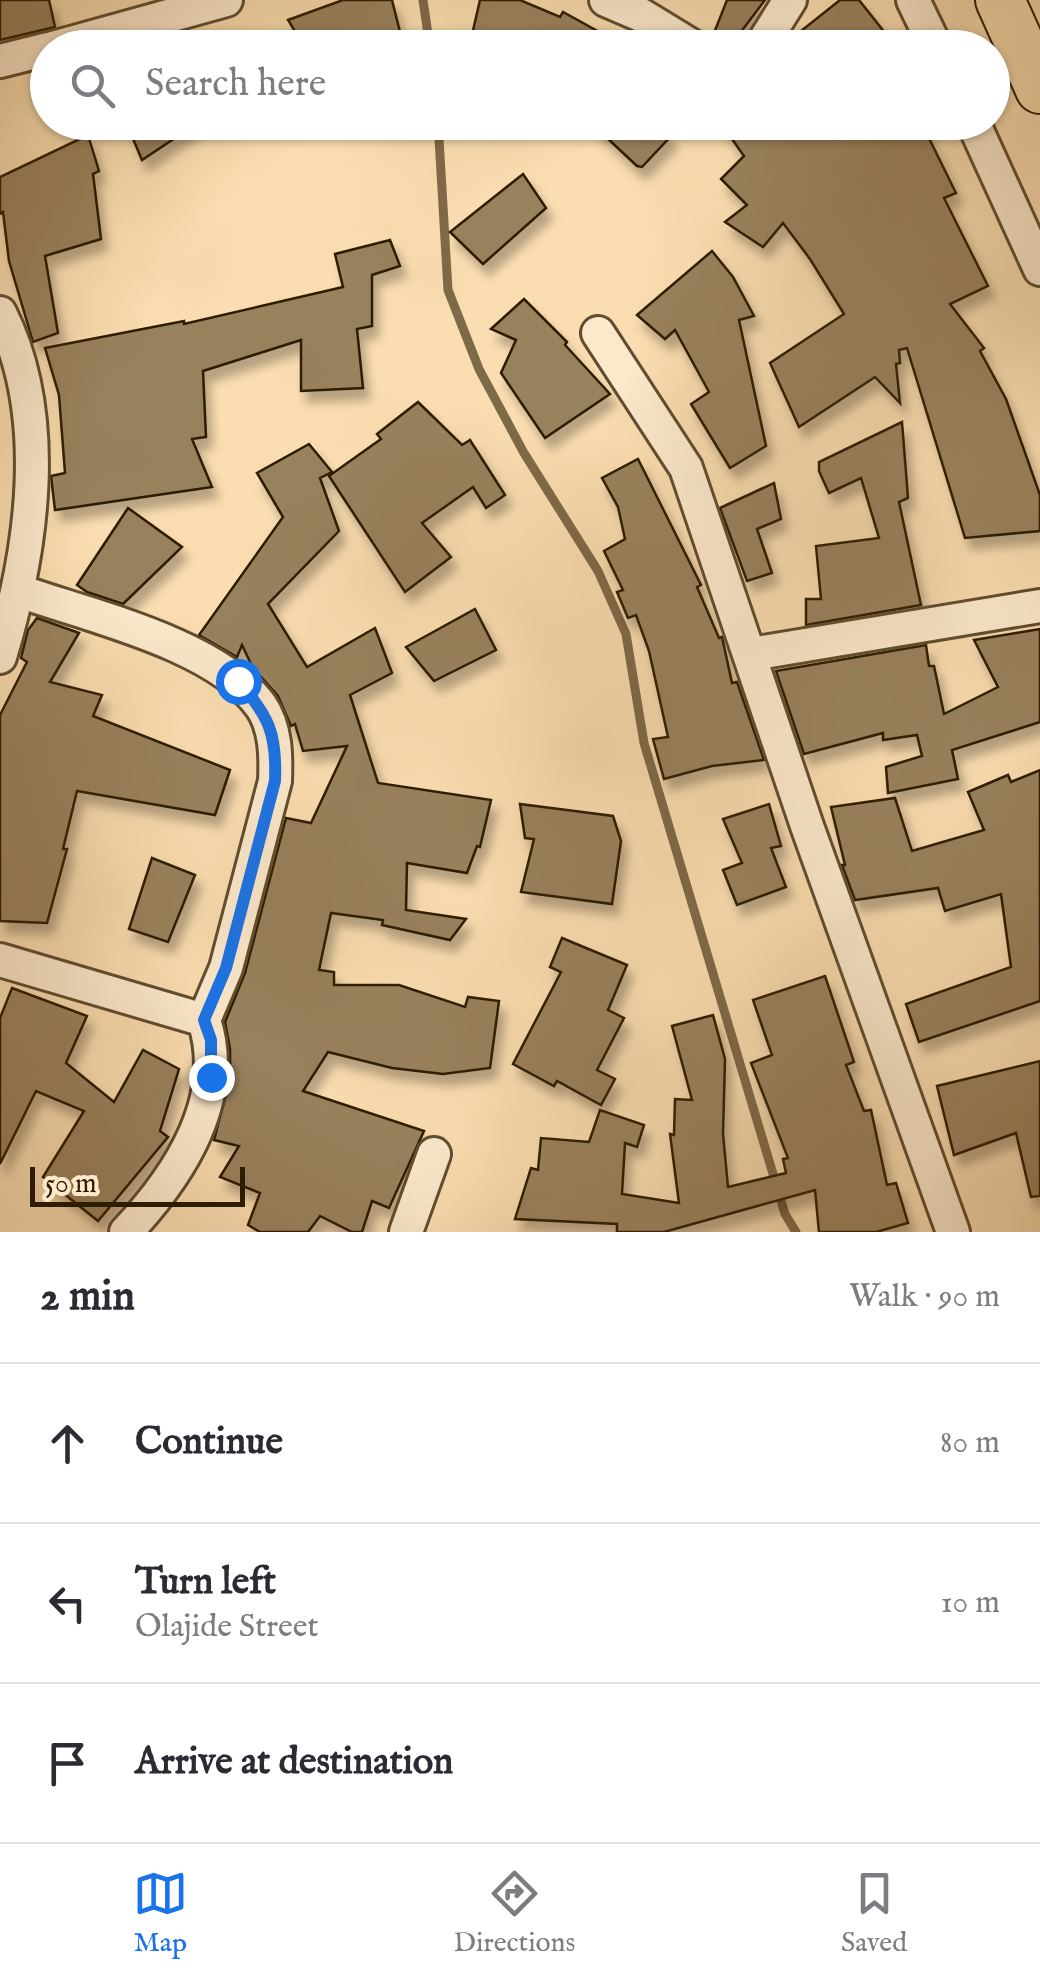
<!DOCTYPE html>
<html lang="en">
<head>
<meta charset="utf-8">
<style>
	body { margin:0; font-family:"IM FELL English",serif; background:#f2f2f3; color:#2b2b33 }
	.scale { position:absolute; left:30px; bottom:25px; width:215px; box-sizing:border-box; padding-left:10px; border:5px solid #2d1d04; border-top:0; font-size:28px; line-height:35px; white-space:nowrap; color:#2d1d04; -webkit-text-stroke:8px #fce9cc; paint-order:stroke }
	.stop { position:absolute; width:30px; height:30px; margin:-22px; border:8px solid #1a73e8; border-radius:50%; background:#fff }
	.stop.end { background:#1a73e8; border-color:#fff; box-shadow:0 2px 10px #0008 }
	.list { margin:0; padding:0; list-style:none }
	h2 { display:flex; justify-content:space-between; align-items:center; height:130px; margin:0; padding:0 40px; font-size:42px }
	h2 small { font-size:32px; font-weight:400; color:#7c7c81 }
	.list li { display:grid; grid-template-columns:65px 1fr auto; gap:30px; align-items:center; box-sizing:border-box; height:160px; padding:0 40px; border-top:2px solid #e1e1e2 }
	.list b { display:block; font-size:38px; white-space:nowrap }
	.list p { margin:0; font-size:32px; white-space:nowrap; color:#7c7c81 }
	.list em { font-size:32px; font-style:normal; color:#7c7c81 }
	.icon { flex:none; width:55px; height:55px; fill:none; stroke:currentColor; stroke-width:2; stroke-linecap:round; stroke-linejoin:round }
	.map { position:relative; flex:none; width:1040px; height:1232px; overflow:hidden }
	.search { position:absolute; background:#fff; box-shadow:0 2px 8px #0004; left:30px; right:30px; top:30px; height:110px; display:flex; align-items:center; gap:25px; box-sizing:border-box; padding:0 35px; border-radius:55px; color:#7c7c81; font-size:38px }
	.sheet { height:610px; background:#fff }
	nav { display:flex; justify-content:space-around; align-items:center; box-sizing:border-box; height:140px; border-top:2px solid #e1e1e2; background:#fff; font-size:28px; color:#7c7c81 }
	nav a { display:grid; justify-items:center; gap:5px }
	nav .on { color:#1a73e8 }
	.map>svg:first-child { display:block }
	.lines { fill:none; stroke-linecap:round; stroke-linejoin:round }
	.stream { stroke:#7e6948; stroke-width:9 }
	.building { fill:#98815d; stroke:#2d1d04; stroke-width:2.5; filter:url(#shadow) }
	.minor-casing { stroke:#604d2f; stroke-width:38 }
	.highway-casing { stroke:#2d1d04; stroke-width:52 }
	.minor { stroke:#fce9cc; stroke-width:32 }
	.highway { stroke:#faddb0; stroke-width:48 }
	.route { stroke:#1a73e8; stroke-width:12 }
</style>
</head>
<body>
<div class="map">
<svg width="1040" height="1232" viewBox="0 0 1040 1232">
	<defs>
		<filter id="shadow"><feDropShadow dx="6" dy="11" stdDeviation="5" flood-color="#0004"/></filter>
	</defs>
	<rect width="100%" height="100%" fill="#faddb0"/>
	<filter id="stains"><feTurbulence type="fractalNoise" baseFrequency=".002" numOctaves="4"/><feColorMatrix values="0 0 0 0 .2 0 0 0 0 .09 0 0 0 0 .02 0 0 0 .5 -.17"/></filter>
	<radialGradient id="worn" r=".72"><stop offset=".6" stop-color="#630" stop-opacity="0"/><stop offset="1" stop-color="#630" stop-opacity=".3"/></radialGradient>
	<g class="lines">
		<g class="stream">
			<polyline points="423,0 430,48"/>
			<polyline points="438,122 448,290 479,369 524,453 598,571 626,634 644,743 785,1214 796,1232"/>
		</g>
	</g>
	<g class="building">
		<polygon points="0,0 49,0 55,27 0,40"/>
		<polygon points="343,0 392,0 404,48 305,48 288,20"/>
		<polygon points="480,0 520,0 560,17 563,12 628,48 469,48"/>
		<polygon points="727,0 765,0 731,45 712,38"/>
		<polygon points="840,0 859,0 897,48 792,48 804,34 801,31"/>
		<polygon points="126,122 199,122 142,160"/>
		<polygon points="590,122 657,122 671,136 642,167 637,166"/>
		<polygon points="720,122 921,122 956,193 944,198 988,286 950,304 984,348 980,351 1006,399 1040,495 1040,531 965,538 907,348 899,350 900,363 896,364 900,403 875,377 799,427 770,363 844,314 810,259 783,223 763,247 725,222 747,205 721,179 744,156"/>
		<polygon points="88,135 99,171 93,174 101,239 45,256 58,333 33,342 9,261 3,212 0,214 0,177"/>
		<polygon points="523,174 546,208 483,264 450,232"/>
		<polygon points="390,240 400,266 372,275 372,326 357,329 363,388 301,391 301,340 203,371 206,437 192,439 212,487 55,510 51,476 65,473 59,395 45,348 184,321 184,324 343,287 335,254"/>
		<polygon points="712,251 733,277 754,316 739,320 766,446 730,468 691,404 709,392 675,330 665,339 637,315"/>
		<polygon points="524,299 567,342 565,345 610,394 545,438 501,373 516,340 491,329"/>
		<polygon points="418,402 462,445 470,440 505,495 486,508 473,487 422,523 451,557 405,592 329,476 381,439 377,434"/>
		<polygon points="902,422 908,498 899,502 921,605 806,625 806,599 821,599 816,546 879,538 861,478 829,493 819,471 819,462"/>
		<polygon points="309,444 332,472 320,478 339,531 268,604 307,667 375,628 392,673 350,695 378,783 491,800 480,847 477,846 467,873 407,863 406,910 466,919 450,940 382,925 383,920 331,913 319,970 334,972 334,985 399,985 465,1007 468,997 499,1001 490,1068 443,1074 392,1068 328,1052 303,1091 424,1131 389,1208 372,1201 362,1232 352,1232 320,1216 308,1232 260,1232 248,1225 260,1193 220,1177 239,1146 214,1140 230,1079 230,1049 225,1022 245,973 286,818 311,823 347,746 303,751 295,724 291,726 278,696 253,668 242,645 237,657 199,635 283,517 257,473"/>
		<polygon points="638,459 701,585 697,587 719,638 722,637 732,683 737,682 764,760 712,766 664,779 653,739 668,737 649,651 636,615 628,618 617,592 623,590 604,551 625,539 618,507 602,478"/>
		<polygon points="774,483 781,519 757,529 772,573 747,581 720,508"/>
		<polygon points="128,508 182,547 123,604 87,592 77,585"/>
		<polygon points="475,609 496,650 434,681 406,647"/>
		<polygon points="37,618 79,633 50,682 102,695 93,716 230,770 215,815 77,791 63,849 67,849 47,923 0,921 0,715 27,662 21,658 28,630"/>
		<polygon points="1040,629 1040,722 952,750 958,779 888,793 886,767 922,756 917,735 883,740 883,733 804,754 776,671 926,645 929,666 934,666 944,714 998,687 974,640"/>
		<polygon points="1040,770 1040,1001 919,1042 906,1004 1011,967 1001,894 945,911 938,888 855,900 842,865 845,865 831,807 895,798 912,851 984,830 968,792 1008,775 1011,782"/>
		<polygon points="520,804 613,816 621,841 612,904 521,892 534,839 525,838"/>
		<polygon points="769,804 781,846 771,848 786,887 737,905 723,870 742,863 723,819"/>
		<polygon points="152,858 195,875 168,942 129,929"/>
		<polygon points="562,938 627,965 608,1010 624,1018 597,1070 615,1079 601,1105 557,1081 554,1086 513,1064 561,972 550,967"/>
		<polygon points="825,976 854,1062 846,1065 864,1111 871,1110 887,1185 896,1183 908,1223 876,1232 819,1232 815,1190 664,1232 617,1232 617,1224 515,1219 531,1168 538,1170 541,1138 589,1142 600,1110 644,1125 637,1147 625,1143 622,1194 679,1203 670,1134 674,1135 675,1099 692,1100 672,1026 713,1015 725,1059 723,1134 728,1187 786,1173 783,1159 788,1158 751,1063 772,1055 753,1000"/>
		<polygon points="12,988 87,1016 66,1063 114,1102 143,1050 179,1069 160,1131 168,1137 98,1221 43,1177 84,1111 36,1091 0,1164 0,1018"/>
		<polygon points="1040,1061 1040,1196 1031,1197 1016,1133 954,1155 937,1086"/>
	</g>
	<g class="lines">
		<defs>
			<g id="minor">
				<polyline points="606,0 641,15 695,48"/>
				<polyline points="913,0 936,48"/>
				<polyline points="53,48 226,0"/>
				<polyline points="760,48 790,0"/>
				<polyline points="0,61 48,49"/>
				<polyline points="973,122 1040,269"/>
				<path d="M0,313C52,416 32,551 0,657"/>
				<polyline points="598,333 686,468 807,826 953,1232"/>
				<path d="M19,591C90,616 216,644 261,706C276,728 276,756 275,781L226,968L204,1020"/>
				<polyline points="751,654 1040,606"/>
				<path d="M0,960L204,1020C230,1099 178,1177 126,1232"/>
				<polyline points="406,1232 434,1154"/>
			</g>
			<polyline id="highway" points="1000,0 1040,89"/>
		</defs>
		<use href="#minor" class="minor-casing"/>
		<use href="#highway" class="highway-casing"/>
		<use href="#minor" class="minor"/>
		<use href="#highway" class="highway"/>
	</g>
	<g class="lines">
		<path class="route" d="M211,1077V1040L204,1020L226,968L275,781C277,734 269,716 238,681"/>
	</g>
	<rect width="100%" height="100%" filter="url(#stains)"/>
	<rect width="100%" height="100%" fill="url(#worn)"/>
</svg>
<div class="scale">50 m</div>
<div class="stop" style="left:238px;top:681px"></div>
<div class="stop end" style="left:211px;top:1077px"></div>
<div class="search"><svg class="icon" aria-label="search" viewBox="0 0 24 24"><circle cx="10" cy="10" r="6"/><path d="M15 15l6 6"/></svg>Search here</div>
</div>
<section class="sheet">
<h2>2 min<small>Walk · 90 m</small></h2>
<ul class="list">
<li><svg class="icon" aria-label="ahead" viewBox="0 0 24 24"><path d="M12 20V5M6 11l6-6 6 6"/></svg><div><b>Continue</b></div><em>80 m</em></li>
<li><svg class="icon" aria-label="left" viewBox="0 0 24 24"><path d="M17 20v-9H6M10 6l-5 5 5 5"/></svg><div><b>Turn left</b><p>Olajide Street</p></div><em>10 m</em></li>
<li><svg class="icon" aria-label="arrive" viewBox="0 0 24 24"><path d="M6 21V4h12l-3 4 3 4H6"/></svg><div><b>Arrive at destination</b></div></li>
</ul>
</section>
<nav>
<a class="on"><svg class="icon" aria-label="map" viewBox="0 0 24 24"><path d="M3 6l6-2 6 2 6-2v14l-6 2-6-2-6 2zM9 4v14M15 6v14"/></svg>Map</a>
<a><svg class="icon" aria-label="directions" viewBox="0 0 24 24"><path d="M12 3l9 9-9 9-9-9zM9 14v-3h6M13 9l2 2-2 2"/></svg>Directions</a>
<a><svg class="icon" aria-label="saved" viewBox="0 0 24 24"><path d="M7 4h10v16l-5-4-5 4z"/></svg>Saved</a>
</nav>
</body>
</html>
